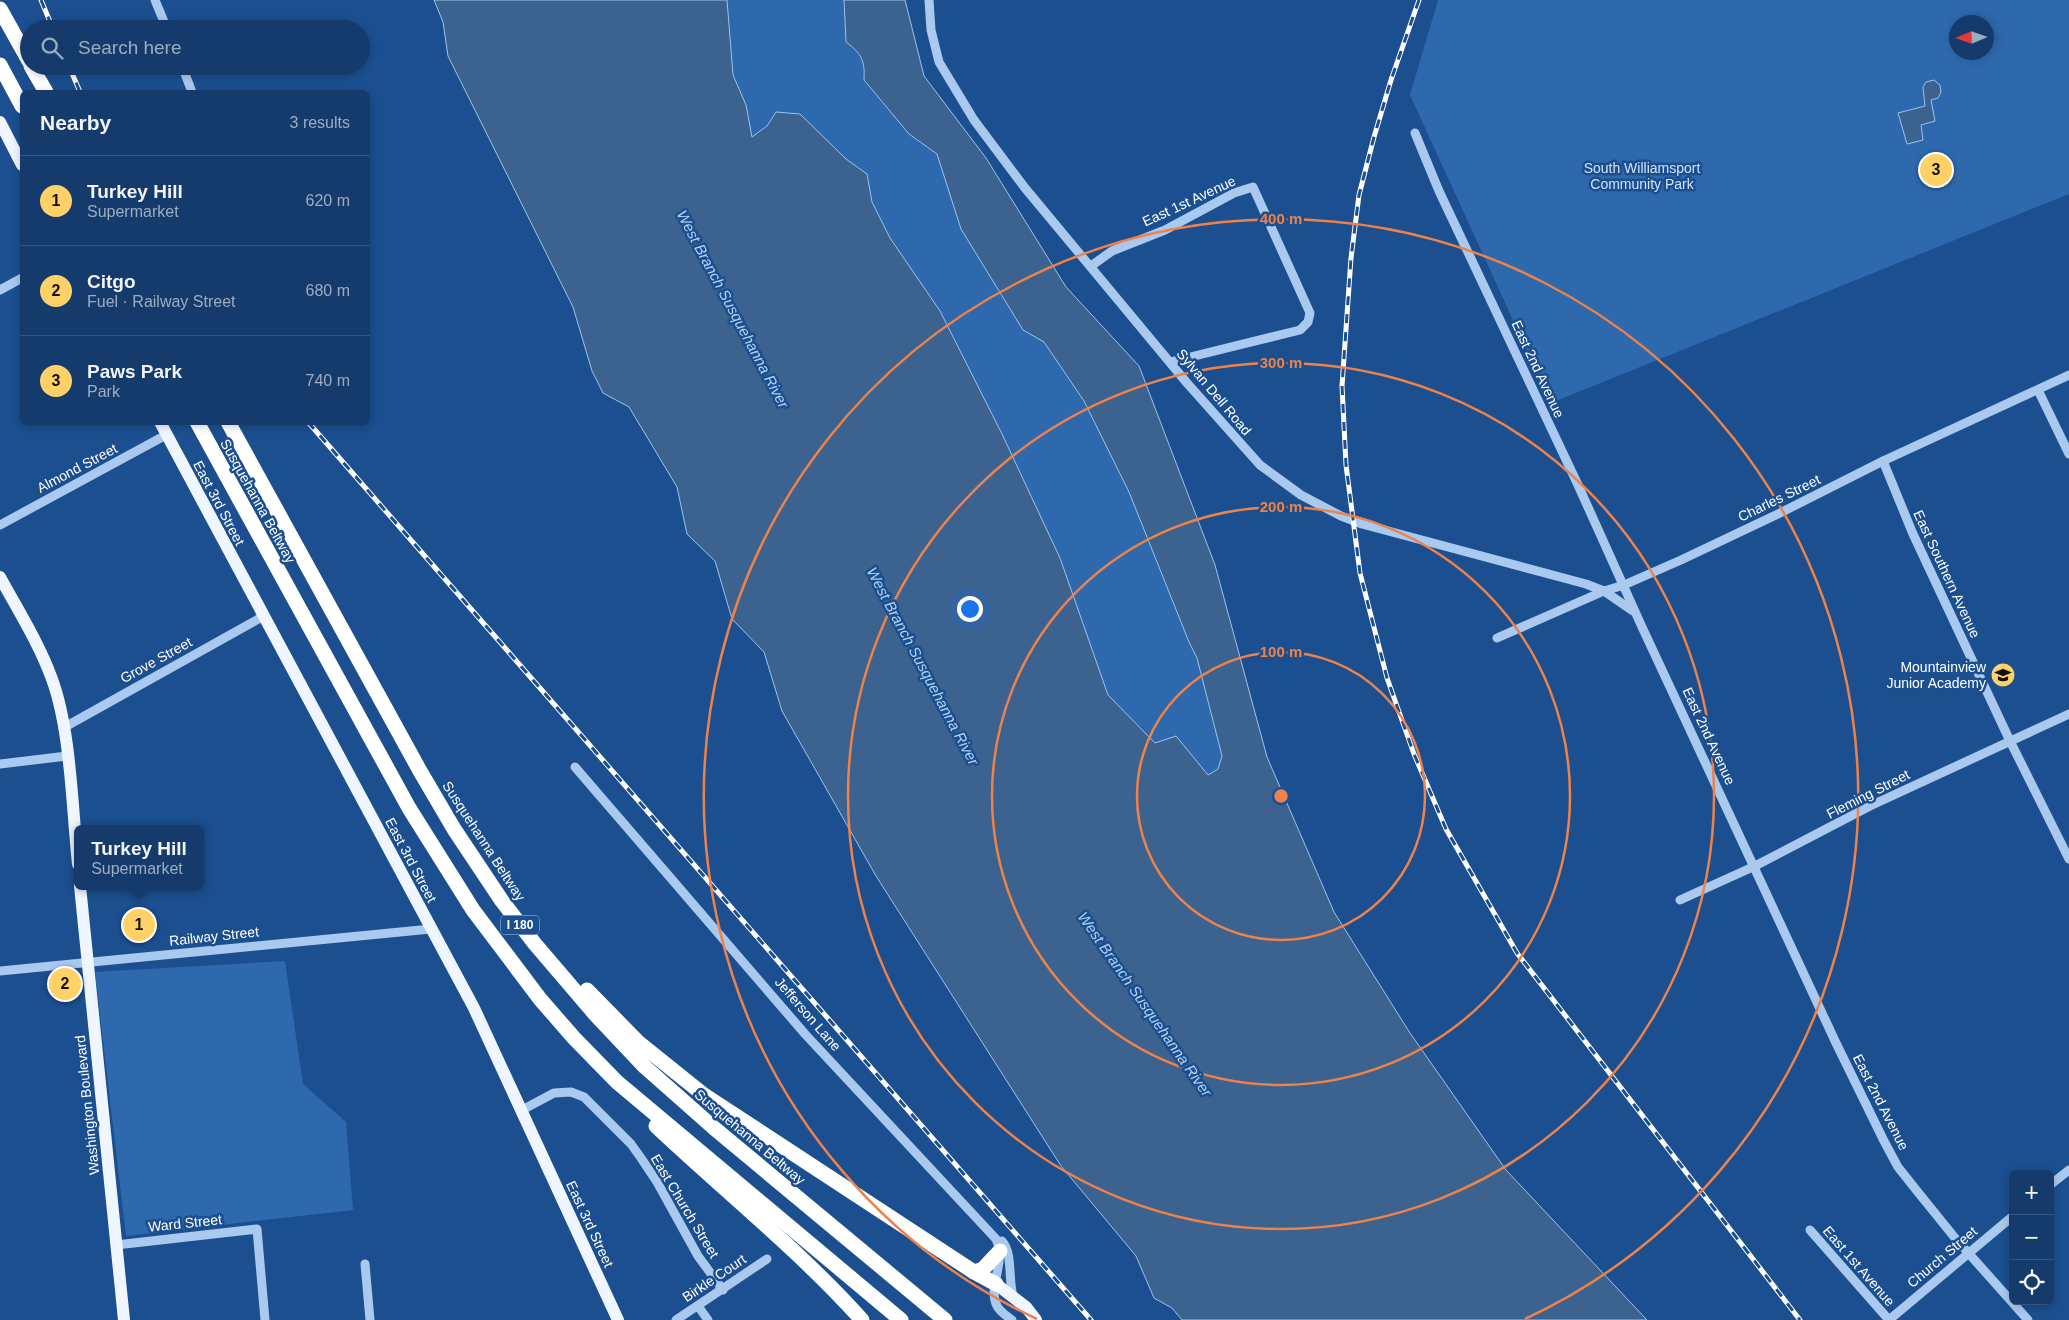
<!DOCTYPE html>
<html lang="en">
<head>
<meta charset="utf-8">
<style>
	body { margin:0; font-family:Helvetica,sans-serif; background:#1d4271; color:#f1f3f6 }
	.controls { position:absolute; right:15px; bottom:15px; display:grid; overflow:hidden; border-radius:8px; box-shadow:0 2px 8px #0003 }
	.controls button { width:45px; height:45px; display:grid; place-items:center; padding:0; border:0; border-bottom:1px solid #33557e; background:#143b6b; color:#f1f3f6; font:25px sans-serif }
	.compass { position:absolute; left:1949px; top:15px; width:45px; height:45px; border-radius:50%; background:#143b6b; box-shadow:0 2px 8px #0003; rotate:268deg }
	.you { position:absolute; left:969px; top:608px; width:18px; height:18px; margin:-12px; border:4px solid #fff; border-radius:50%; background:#1a73e8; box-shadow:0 0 0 8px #1a73e833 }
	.badge { display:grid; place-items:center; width:32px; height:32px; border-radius:50%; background:#ffd166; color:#111; font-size:16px; font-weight:700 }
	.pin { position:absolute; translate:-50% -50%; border:2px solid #fff; box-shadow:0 1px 5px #0006 }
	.popup { position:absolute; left:74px; top:825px; width:130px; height:65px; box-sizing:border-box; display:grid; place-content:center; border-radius:8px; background:#143b6b; filter:drop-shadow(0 1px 4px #0005); font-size:16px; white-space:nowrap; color:#9dadc1 }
	.popup b { font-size:19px; color:#f1f3f6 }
	.popup::after { content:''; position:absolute; left:50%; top:100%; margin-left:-10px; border:10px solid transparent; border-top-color:#143b6b }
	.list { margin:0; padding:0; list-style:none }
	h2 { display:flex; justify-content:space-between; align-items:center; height:65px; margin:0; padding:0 20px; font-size:21px }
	h2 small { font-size:16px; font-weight:400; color:#9dadc1 }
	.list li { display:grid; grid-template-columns:32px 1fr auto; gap:15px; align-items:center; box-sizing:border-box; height:90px; padding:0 20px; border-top:1px solid #33557e }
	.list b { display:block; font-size:19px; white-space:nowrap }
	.list p { margin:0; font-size:16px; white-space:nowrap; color:#9dadc1 }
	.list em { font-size:16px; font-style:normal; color:#9dadc1 }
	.icon { flex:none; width:28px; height:28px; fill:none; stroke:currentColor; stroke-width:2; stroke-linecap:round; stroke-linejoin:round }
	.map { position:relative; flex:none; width:2069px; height:1320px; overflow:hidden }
	.search { position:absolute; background:#143b6b; box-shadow:0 2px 8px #0003; left:20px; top:20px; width:350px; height:55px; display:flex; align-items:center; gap:12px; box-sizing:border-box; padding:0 18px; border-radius:28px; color:#9dadc1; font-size:19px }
	.panel { position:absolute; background:#143b6b; box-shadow:0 2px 8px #0003; left:20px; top:90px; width:350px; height:335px; border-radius:8px }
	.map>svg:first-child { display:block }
	.green { fill:#2e69ad; fill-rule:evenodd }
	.water { fill:#3c6290; stroke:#9cc4f0 }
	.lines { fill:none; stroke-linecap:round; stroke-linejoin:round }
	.minor { stroke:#a9c9ee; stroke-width:9 }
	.major { stroke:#f0f6ff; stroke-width:12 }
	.highway { stroke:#fff; stroke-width:15 }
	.rail-casing { stroke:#fff; stroke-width:5 }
	.rail { stroke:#1b4f8f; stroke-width:3; stroke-dasharray:9; stroke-linecap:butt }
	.ring { fill:none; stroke:#ee8249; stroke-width:2.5 }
	.labels { text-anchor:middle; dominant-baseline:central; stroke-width:5; stroke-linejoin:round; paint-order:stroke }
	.shield { fill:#1b4f8f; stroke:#bbcadd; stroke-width:1 }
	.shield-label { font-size:12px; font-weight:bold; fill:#fff }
	.park-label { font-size:14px; fill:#cfe3fa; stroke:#1b4f8f }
	.street-label { font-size:14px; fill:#fff; stroke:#1b4f8f }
	.poi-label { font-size:14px; fill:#fff; stroke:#1b4f8f; text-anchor:end }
	.water-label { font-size:15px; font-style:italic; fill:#b5d3f5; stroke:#1b4f8f }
	.centre { fill:#ee8249; stroke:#1b4f8f; stroke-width:2.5 }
	.ring-label { font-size:15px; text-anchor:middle; font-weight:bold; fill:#ee8249; stroke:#1b4f8f; stroke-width:5; stroke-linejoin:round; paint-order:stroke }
</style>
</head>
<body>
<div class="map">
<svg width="2069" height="1320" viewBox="0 0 2069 1320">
	<rect width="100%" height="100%" fill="#1b4f8f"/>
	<g class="green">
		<path d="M727,0H844L846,42C862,54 865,61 864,81L909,134L937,154L961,229L1023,330L1044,342L1084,401L1129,492L1189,642L1197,658L1222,756L1218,769L1208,775L1176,736L1155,743L1108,695L1060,558L1002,434L940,311L890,238L872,202L866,174L776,112L767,126L752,138L746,105L733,75Z"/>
		<path d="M1438,0H2069V194L1551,403L1410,95ZM1956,22H1986V52H1956Z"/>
		<polygon points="285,961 303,1084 346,1122 353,1210 126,1236 95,972"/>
	</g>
	<g class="water">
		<path d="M434,0H727L733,75L746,105L752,137L767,126L776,112L800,114L846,159L867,174L872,202L890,238L940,311L1002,434L1060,558L1108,695L1155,743L1176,736L1208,775L1218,769L1222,756L1197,658L1189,642L1129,492L1084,401L1044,342L1023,330L961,229L937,154L909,134L864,80C865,61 862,54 846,42L844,0H905L924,76L986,158L1066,287L1139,366L1215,565L1267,757L1334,912L1410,1033L1506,1170L1647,1320H1182L1172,1308L1154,1298L1136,1256L1061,1166L876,876L782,711L764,652L732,619L715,561L687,534L677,487L629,407L603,393L592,371L573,307L448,56L443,22Z"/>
		<polygon points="1934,80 1940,85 1941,92 1938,98 1931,100 1935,121 1921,125 1923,140 1907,144 1898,113 1925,106 1923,87 1926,82"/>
	</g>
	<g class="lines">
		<g class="minor">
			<polyline points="155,0 167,29"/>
			<polyline points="929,0 931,30 939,62 974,120 1025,188 1187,383 1260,465 1301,495 1341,516 1362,524 1586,584 1604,591 1633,611"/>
			<polyline points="182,66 192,92"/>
			<polyline points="1415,133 1439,191 1578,485 1642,627 1836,1043 1883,1139 1898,1167 1913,1186 1955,1238 2028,1320"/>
			<polyline points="1091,266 1112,251 1165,230 1234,193 1253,187 1310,313 1308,322 1300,330 1170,362"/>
			<polyline points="0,290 22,278"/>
			<polyline points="2038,390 2069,454"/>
			<polyline points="1883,461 1913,534 2010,741 2069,859"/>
			<polyline points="0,525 166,435"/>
			<polyline points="1497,638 1604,591 1624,585 1681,560 1780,513 1883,461 2069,375"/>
			<polyline points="63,728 262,617"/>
			<polyline points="0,764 67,756"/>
			<path d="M575,767L805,1034L996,1239C1007,1262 987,1287 997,1306C1001,1313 1007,1316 1012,1320"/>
			<polyline points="1680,900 1755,866 1870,806 2069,714"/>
			<polyline points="0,971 431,929"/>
			<polyline points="522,1110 554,1093 571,1092 584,1097 631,1144 641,1158 657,1182 698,1256 723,1290"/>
			<polyline points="2050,1185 2069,1170"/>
			<polyline points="1810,1230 1889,1320 2013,1216"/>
			<path d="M1002,1241C1013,1253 1008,1279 1013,1296"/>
			<polyline points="116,1245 257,1229 265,1320"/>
			<polyline points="365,1264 370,1320"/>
			<polyline points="698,1306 708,1320"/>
			<polyline points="676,1320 767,1259"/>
		</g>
		<g class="major">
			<polyline points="0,122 22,165"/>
			<polyline points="160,422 474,1008 618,1320"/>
			<path d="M0,577C18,610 39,643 52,679C71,731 72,808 78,864"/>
			<polyline points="80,886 124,1320"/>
			<polyline points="996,1284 1026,1307 1036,1320"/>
		</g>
		<g class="highway">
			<polyline points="0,9 29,61"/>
			<polyline points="0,65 22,106"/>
			<polyline points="31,66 46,92"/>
			<polyline points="197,422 409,808 473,910 540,999 574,1038 617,1082 901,1320"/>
			<polyline points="228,422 420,771 454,829 502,901 535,944 594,1013 645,1067 714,1128 945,1320"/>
			<polyline points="587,990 638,1042 704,1095 974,1272 996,1284"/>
			<path d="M656,1126C725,1191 799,1250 862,1320"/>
			<polyline points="974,1272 983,1269 1000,1251"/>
		</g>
		<defs>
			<g id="rail">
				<polyline points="41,0 53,29"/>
				<polyline points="1419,0 1391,80 1374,137 1359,195 1351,258 1342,386 1346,465 1360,573 1387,678 1414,754 1446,829 1517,953 1800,1320"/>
				<polyline points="69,66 80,92"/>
				<polyline points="308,422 1091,1320"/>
			</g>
		</defs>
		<use href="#rail" class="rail-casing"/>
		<use href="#rail" class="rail"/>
	</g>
	<g class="ring">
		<circle cx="1281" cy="796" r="144"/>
		<circle cx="1281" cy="796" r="289"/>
		<circle cx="1281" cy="796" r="433"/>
		<path d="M1037 1319A577 577 0 1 1 1525 1319"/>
	</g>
	<defs>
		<symbol id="school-disc" viewBox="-11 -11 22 22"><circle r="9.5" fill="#ffd166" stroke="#1b4f8f"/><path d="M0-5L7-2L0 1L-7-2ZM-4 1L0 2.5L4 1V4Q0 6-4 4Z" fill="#111"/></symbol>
	</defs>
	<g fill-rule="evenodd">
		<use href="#school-disc" x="1989" y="661" width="28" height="28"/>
	</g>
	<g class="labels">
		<rect class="shield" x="501" y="915.5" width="38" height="19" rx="4"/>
		<g class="shield-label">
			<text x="520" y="925">I 180</text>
		</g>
		<g class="park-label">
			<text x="1642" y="168">South Williamsport<tspan x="1642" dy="16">Community Park</tspan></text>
		</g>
		<g class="street-label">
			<text transform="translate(1189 201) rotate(-25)">East 1st Avenue</text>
			<text transform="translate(1538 369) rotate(65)">East 2nd Avenue</text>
			<text transform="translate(1214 392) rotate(50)">Sylvan Dell Road</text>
			<text transform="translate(77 468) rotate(-28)">Almond Street</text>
			<text transform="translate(1779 498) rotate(-26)">Charles Street</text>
			<text transform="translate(258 501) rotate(61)">Susquehanna Beltway</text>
			<text transform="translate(219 503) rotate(62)">East 3rd Street</text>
			<text transform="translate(1947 574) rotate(65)">East Southern Avenue</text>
			<text transform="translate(156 660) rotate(-29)">Grove Street</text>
			<text transform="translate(1709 736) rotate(65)">East 2nd Avenue</text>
			<text transform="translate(1868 794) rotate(-27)">Fleming Street</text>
			<text transform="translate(484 841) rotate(57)">Susquehanna Beltway</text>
			<text transform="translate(411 860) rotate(62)">East 3rd Street</text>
			<text transform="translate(214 936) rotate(-6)">Railway Street</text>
			<text transform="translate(808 1014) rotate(49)">Jefferson Lane</text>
			<text transform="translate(1881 1102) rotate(63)">East 2nd Avenue</text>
			<text transform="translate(87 1105) rotate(-96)">Washington Boulevard</text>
			<text transform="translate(750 1137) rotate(40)">Susquehanna Beltway</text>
			<text transform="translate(685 1206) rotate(59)">East Church Street</text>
			<text transform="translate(185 1223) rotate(-6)">Ward Street</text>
			<text transform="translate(590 1224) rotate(65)">East 3rd Street</text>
			<text transform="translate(1942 1257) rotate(-40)">Church Street</text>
			<text transform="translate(1859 1266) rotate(49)">East 1st Avenue</text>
			<text transform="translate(714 1278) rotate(-34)">Birkle Court</text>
		</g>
		<g class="poi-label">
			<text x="1986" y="667">Mountainview<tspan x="1986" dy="16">Junior Academy</tspan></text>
		</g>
		<g class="water-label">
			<text transform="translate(733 309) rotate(62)">West Branch Susquehanna River</text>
			<text transform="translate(923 666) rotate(62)">West Branch Susquehanna River</text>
			<text transform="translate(1145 1004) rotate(55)">West Branch Susquehanna River</text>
		</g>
	</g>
	<circle cx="1281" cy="796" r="8" class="centre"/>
	<g class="ring-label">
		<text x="1281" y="224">400 m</text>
		<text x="1281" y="368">300 m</text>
		<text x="1281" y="512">200 m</text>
		<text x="1281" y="657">100 m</text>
	</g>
</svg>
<div class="controls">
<button>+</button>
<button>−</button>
<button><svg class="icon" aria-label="locate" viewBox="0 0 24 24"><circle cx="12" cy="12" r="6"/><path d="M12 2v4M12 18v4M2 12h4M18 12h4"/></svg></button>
</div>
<svg class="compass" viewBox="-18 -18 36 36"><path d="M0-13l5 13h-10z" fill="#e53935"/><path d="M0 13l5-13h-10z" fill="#9dadc1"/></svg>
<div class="you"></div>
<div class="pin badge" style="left:139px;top:925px">1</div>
<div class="popup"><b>Turkey Hill</b>Supermarket</div>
<div class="pin badge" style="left:65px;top:984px">2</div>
<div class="pin badge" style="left:1936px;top:170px">3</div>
<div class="search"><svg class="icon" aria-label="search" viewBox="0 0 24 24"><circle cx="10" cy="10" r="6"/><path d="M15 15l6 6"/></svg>Search here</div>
<section class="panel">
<h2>Nearby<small>3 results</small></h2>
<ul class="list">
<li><span class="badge">1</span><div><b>Turkey Hill</b><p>Supermarket</p></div><em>620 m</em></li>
<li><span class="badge">2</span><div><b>Citgo</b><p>Fuel · Railway Street</p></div><em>680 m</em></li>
<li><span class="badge">3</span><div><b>Paws Park</b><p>Park</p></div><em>740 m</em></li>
</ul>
</section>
</div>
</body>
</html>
